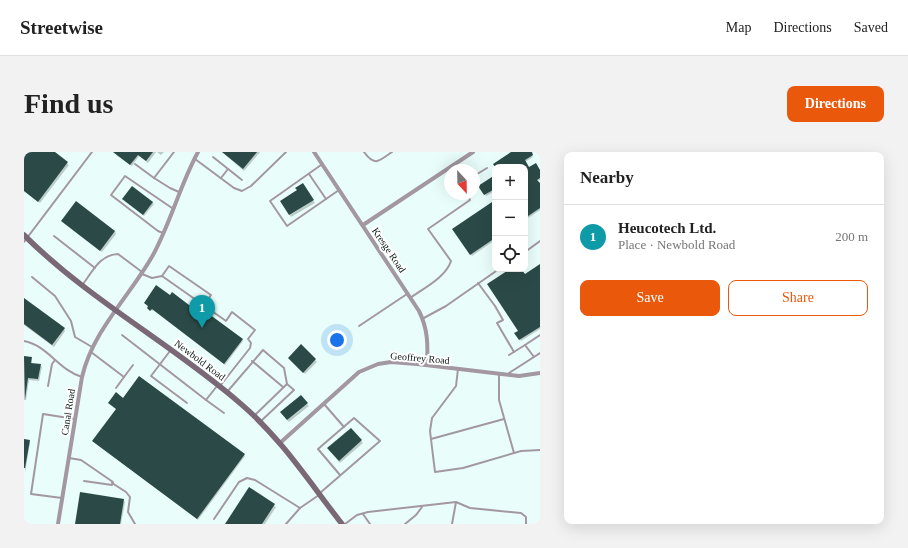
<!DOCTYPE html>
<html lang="en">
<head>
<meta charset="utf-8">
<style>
	body { margin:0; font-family:Georgia,serif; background:#f2f2f2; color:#222 }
	.controls { position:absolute; right:12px; top:12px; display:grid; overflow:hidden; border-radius:8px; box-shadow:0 4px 16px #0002 }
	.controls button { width:36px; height:36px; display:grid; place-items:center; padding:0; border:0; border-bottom:1px solid #e0e0e0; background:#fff; color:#222; font:20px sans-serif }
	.compass { position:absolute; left:420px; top:12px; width:36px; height:36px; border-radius:50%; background:#fff; box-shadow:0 4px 16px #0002; rotate:158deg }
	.you { position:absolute; left:313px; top:188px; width:14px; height:14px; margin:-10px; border:3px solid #fff; border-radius:50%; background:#1a73e8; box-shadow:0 0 0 6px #1a73e833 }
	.badge { display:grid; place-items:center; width:26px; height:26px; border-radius:50%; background:#ea580c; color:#fff; font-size:13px; font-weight:700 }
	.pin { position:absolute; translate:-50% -33px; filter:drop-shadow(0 1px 2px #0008) }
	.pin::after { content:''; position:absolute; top:21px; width:14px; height:12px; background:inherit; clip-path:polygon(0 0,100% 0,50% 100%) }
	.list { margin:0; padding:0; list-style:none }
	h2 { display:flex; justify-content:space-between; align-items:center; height:52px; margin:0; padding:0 16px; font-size:17px }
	h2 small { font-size:13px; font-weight:400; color:#767676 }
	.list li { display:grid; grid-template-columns:26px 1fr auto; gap:12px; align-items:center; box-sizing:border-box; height:64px; padding:0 16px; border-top:1px solid #e0e0e0 }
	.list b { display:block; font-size:15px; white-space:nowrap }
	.list p { margin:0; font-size:13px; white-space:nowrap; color:#767676 }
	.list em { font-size:13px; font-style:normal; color:#767676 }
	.actions { display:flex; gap:8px; padding:12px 16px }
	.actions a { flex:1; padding:9px 0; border:1px solid #ea580c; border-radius:8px; text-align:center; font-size:14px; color:#ea580c }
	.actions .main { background:#ea580c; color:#fff }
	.icon { flex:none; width:22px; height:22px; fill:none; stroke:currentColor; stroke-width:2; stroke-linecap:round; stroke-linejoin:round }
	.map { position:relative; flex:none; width:516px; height:372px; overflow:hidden; border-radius:8px }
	header { display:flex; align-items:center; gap:24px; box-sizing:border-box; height:56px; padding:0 20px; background:#fff; border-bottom:1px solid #e0e0e0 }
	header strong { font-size:19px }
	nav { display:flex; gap:22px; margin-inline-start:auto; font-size:14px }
	.intro { display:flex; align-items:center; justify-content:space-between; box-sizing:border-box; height:96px; padding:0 24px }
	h1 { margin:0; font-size:28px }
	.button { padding:10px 18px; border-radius:8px; background:#ea580c; color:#fff; font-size:14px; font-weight:700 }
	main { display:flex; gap:24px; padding:0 24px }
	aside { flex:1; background:#fff; border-radius:8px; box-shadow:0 4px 16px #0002 }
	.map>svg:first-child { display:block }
	.shadow { fill:#0003 }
	.building { fill:#2b4a47 }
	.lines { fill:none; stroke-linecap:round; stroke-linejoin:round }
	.service { stroke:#a397a1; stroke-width:2 }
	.minor { stroke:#a397a1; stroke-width:4 }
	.secondary { stroke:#7a6877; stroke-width:5.5 }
	.labels { text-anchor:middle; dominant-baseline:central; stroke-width:4; stroke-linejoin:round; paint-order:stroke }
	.street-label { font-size:10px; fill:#071413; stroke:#fff }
</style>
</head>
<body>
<header>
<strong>Streetwise</strong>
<nav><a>Map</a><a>Directions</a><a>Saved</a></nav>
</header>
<div class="intro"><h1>Find us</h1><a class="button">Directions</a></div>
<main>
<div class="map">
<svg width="516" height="372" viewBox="0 0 516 372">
	<rect width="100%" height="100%" fill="#e9fefb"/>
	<g class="shadow">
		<polygon points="0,0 29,0 45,13 16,51 0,39"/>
		<polygon points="91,0 132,0 124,11 115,4 108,14 92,3"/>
		<polygon points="133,0 140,0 137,3"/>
		<polygon points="198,0 236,0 220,19"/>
		<polygon points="489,0 506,0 509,5 501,10 505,17 516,20 516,28 513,29 516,33 516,58 501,68 501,15 472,15"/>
		<polygon points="471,24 471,39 462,44 456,34"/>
		<polygon points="278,32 291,51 267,65 257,50 274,38"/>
		<polygon points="100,47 128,50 130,52 120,64"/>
		<polygon points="471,49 471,88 448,104 430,77"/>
		<polygon points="39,69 91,79 92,82 78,100"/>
		<polygon points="516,113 516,177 497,189 492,181 495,179 488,117 496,117 500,123"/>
		<polygon points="0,147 40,176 41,179 30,195 0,173"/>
		<polygon points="121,151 182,167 219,189 201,213 129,158 128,159"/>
		<polygon points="277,194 293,210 281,222 266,208"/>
		<polygon points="0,205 7,206 8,212 16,213 18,215 15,229 5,228 2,248 0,248"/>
		<polygon points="99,248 220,303 221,304 174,368 70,290 69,289 93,257 85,251"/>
		<polygon points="283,252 285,254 265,270 259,262"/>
		<polygon points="327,277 339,291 316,311 306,299"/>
		<polygon points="0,288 5,289 6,291 1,321"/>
		<polygon points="226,337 252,355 241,372 202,372"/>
		<polygon points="99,348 101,350 97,372 52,372"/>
	</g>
	<g class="building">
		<polygon points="0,0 31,0 44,10 14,50 0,39"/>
		<polygon points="89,0 129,0 122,9 114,3 106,13"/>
		<polygon points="198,0 233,0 219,17"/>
		<polygon points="487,0 508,0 509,3 501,8 505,15 512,11 516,18 516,26 513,28 516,31 516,56 501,66 501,15 471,15 469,12"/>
		<polygon points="471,23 471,41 469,38 460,43 454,34"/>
		<polygon points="279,31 290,48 265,63 256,49 273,38 271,36"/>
		<polygon points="108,34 129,50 119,63 98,47"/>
		<polygon points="471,48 471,86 446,103 428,77"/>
		<polygon points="52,49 91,79 76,99 37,69"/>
		<polygon points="516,112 516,175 495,188 490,181 494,179 463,132 486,117 497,117 501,122"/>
		<polygon points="132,133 146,143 148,140 182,166 185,162 219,187 200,212 128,157 126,159 123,156 124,154 120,151"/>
		<polygon points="0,146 41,176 28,193 0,172"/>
		<polygon points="277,192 292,207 279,221 264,206"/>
		<polygon points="0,204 8,205 7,211 17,212 14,227 4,226 1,247"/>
		<polygon points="115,224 221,302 173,367 68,289 92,257 84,251 92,240 99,246"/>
		<polygon points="277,243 284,251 263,268 256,260"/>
		<polygon points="327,276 338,288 315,309 303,296"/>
		<polygon points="0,287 6,288 1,316 0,316"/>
		<polygon points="225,335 251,352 238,372 201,372"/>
		<polygon points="56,340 100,347 96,372 51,372"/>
	</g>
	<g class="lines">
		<g class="service">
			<path d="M340,0C351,15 355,9 368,0"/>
			<polyline points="189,5 218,28"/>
			<polyline points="171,7 210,36 218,39 227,34 262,0"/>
			<polyline points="111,12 130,26 150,0"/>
			<polyline points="297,13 246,49 263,74 315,38"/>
			<polyline points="285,22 302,47"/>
			<polyline points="450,24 463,16"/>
			<polyline points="130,26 146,36 155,40"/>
			<polyline points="197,26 204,17"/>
			<polyline points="139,81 134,79 87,43 101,24 148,56"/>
			<polyline points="30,84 71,116"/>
			<polyline points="0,90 68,0"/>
			<polyline points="501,100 516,89"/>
			<polyline points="118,122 128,126 138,124 202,169 208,160 231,178 224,187 227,191 226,196 196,234"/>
			<polyline points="138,124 145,114 187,143 180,153"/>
			<polyline points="8,125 31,144 47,169 51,185 68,195"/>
			<polyline points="454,131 471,154 479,168 473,171 490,200"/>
			<path d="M59,132C69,119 75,103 94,102L118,120"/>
			<path d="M386,146C400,136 422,125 427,109L404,77L446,48L443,42"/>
			<polyline points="398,167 422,154 475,117"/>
			<polyline points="335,174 383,142"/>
			<polyline points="98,183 182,248 193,234"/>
			<path d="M0,189C23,193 36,219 58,225"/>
			<polyline points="146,199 127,224 163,251"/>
			<polyline points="67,200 100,225 109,213"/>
			<polyline points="485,203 501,193"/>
			<polyline points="510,205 501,193 516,183"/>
			<polyline points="228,209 259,235"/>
			<polyline points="434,217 432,234 408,266 406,279 411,320 439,316 497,299 516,298"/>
			<polyline points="485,221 516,201"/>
			<polyline points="475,222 475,248 490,301"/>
			<polyline points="24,234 28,212 31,208"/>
			<polyline points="92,236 100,225"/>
			<polyline points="203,240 239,198 260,216 263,232 270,238 237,269"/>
			<polyline points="182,248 200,261"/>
			<polyline points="300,252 320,275"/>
			<polyline points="231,263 263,232"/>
			<polyline points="407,287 480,267"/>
			<polyline points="45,306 57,308 89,330 88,333 60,329"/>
			<polyline points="88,331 102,340 106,345 104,360 111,372"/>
			<polyline points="296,341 356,289 330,266 294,297 316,323"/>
			<polyline points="38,346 7,342 19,262 51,267"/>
			<polyline points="339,362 346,372"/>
			<polyline points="190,367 215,330 223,326 231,328 276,356 295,343"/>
			<polyline points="262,372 276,356"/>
			<polyline points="321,372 333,363 344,360 432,350 446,356 497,361 502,365 502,372"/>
			<polyline points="381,372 392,363 398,355"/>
			<polyline points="428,372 432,350"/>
		</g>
		<g class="minor">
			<path d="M290,0L395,159C404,177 404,193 403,213"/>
			<polyline points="339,73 449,0"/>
			<polyline points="256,291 335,220 354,212 367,210 393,212 495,224 516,221"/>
			<path d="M34,372L58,225C69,178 106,144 129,103C147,70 156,33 174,0"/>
		</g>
		<path class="secondary" d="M0,83C65,148 148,192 217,252C257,286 286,331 318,372"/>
	</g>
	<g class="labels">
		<g class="street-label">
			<text transform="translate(365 98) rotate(56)">Kresge Road</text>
			<text transform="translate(396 206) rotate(5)">Geoffrey Road</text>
			<text transform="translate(176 208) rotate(37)">Newbold Road</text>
			<text transform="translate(44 260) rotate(-81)">Canal Road</text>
		</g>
	</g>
</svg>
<div class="controls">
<button>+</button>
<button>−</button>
<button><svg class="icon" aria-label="locate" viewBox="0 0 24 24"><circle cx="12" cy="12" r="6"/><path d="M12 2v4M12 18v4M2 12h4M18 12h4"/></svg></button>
</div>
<svg class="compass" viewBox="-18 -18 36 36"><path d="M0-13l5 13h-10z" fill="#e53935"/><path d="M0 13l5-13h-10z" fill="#767676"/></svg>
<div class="you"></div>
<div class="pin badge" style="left:178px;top:176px;background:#0f9aa8">1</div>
</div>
<aside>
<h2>Nearby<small></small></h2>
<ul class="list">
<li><span class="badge" style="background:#0f9aa8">1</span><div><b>Heucotech Ltd.</b><p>Place · Newbold Road</p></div><em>200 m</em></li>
</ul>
<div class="actions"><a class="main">Save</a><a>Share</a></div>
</aside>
</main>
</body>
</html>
